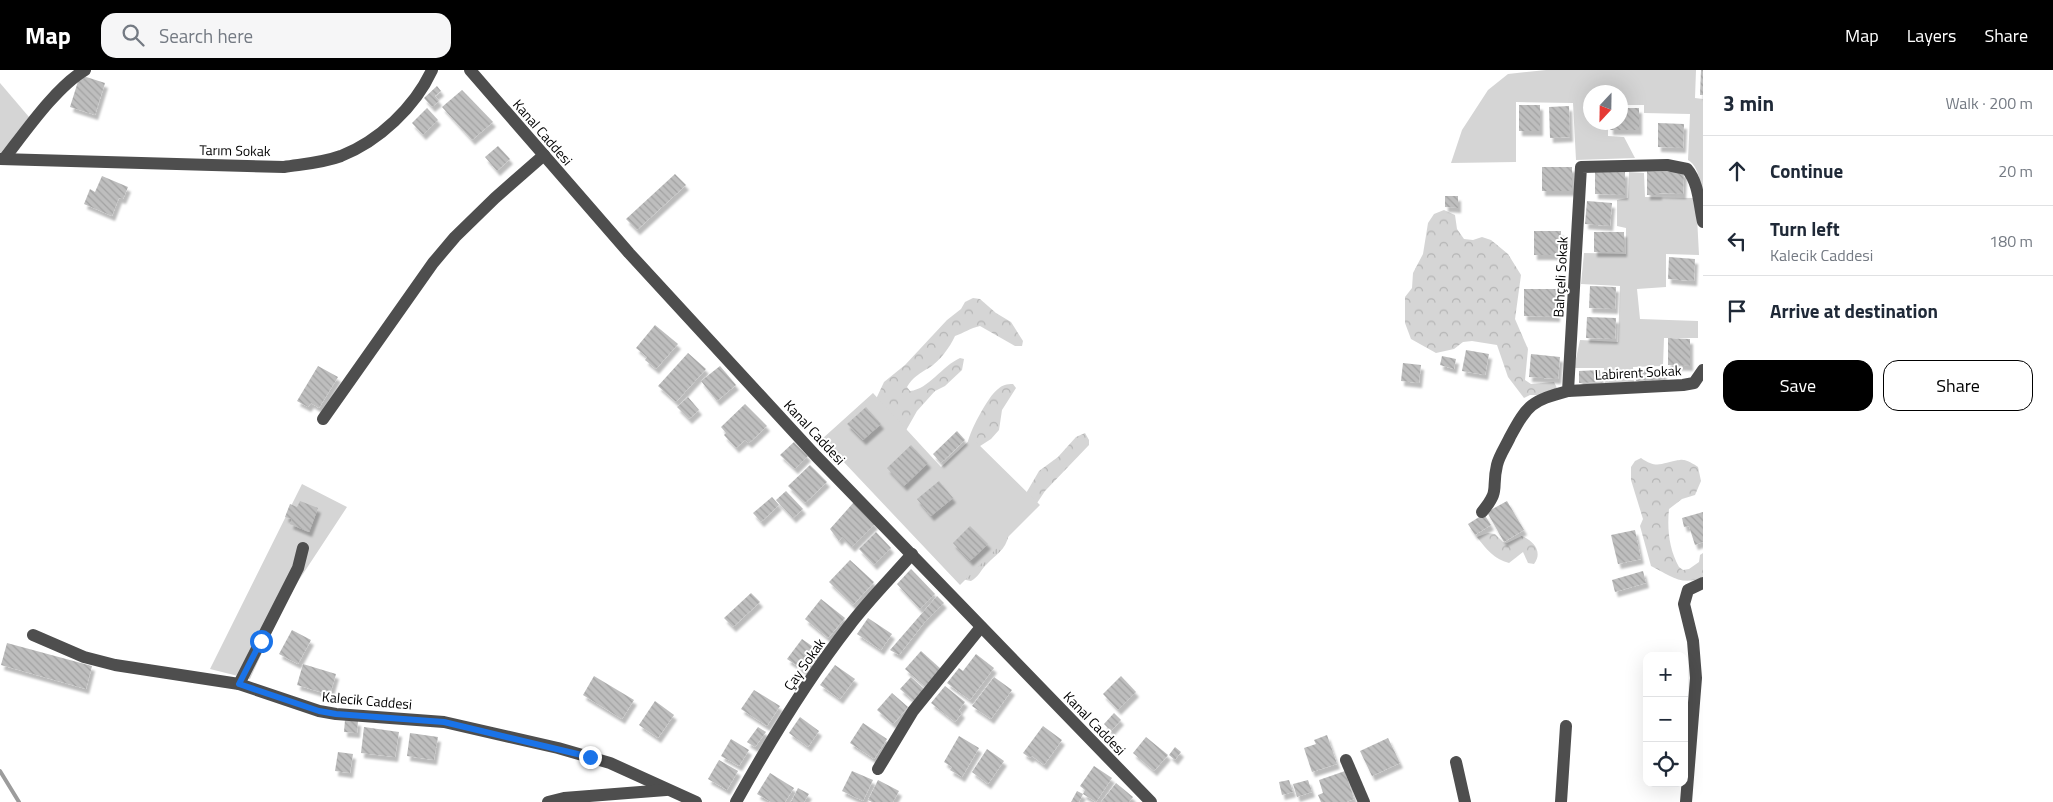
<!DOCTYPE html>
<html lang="en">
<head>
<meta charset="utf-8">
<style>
	body { margin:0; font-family:"Titillium Web",sans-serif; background:#f6f6f7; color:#1f2937 }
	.controls { position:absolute; right:15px; bottom:15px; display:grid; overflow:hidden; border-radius:10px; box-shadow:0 5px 20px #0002 }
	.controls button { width:45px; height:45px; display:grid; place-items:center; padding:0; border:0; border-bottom:1px solid #e0e1e3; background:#fff; color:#1f2937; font:25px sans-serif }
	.compass { position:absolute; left:1583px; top:15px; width:45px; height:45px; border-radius:50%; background:#fff; box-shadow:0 5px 20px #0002; rotate:202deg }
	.stop { position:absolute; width:15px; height:15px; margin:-11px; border:4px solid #1a73e8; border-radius:50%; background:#fff }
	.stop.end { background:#1a73e8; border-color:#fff; box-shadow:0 1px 5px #0008 }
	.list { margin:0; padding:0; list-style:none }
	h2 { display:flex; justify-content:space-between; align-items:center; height:65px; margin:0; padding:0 20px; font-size:21px }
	h2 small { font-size:16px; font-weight:400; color:#747a83 }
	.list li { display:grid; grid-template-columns:32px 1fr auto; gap:15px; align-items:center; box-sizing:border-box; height:70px; padding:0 20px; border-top:1px solid #e0e1e3 }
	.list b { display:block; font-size:19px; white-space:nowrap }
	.list p { margin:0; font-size:16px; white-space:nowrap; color:#747a83 }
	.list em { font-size:16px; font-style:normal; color:#747a83 }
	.actions { display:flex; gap:10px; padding:15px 20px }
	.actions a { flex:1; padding:11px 0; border:1px solid #000; border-radius:15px; text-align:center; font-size:18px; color:#000 }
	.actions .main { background:#000; color:#fff }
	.icon { flex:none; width:28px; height:28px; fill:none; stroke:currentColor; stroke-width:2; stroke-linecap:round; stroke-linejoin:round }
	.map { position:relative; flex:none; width:1703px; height:732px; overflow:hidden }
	header { display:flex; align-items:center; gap:30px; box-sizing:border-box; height:70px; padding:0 25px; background:#000; color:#fff }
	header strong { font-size:24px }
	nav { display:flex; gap:28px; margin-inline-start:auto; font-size:18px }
	.search { width:350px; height:45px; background:#f6f6f7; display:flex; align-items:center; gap:12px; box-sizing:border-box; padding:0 18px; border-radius:15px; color:#747a83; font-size:19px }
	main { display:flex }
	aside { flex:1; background:#fff }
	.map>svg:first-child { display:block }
	.grass { fill:url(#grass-tufts) }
	.forest { fill:url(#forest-crowns) }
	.green { fill:#d5d5d5 }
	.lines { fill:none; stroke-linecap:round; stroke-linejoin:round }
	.stream { stroke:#9c9c9c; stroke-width:4 }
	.building { fill:url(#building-back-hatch); filter:url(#shadow) }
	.minor { stroke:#4e4e4e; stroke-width:12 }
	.route { stroke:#1a73e8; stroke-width:6 }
	.labels { text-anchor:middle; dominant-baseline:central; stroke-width:4; stroke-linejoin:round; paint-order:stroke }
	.street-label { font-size:14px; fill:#000; stroke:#fff }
</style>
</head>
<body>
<header>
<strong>Map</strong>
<div class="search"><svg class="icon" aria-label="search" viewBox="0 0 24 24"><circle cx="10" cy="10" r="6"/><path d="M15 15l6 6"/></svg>Search here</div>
<nav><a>Map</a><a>Layers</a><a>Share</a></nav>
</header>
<main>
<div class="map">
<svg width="1703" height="732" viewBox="0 0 1703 732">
	<defs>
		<pattern id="grass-tufts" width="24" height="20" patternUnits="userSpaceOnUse" patternTransform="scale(1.25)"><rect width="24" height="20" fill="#d5d5d5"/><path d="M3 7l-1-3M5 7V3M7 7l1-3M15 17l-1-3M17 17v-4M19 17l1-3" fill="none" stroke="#b5b5b5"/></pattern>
		<pattern id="forest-crowns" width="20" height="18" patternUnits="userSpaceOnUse" patternTransform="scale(1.25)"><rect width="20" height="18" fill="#d5d5d5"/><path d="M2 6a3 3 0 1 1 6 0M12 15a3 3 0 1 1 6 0" fill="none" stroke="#b5b5b5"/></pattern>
		<pattern id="building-back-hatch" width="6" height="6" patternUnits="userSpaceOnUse" patternTransform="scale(1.25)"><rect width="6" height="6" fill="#bebebe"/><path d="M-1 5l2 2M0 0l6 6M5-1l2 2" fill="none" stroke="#a2a2a2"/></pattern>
		<filter id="shadow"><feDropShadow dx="3" dy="5" stdDeviation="1" flood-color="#0004"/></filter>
	</defs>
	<rect width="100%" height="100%" fill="#fff"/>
	<path class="grass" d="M1010,458C1007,479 1001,480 987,494C981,499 979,507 971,511L961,509Z"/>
	<g class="forest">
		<polygon points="1444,140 1455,145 1457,159 1464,169 1473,170 1482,167 1491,170 1508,184 1521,205 1515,249 1528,279 1525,310 1531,314 1554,312 1557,318 1540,325 1530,325 1524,328 1508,307 1497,275 1472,271 1463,272 1454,279 1436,283 1411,269 1405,253 1405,227 1412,218 1413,203 1423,184 1428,153 1434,144"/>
		<path d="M973,228L980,229L996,243L1011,252L1023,271L1022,276H1015L980,256C970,258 964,263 955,266C950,277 940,291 929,298C921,302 912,308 907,317L910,321C929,319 942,296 960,288L964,289L962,300L945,316L935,321L917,341L904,364L876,329L884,312L905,295L947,250L961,239L965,232Z"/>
		<path d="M1013,314L1016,318L1002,340L999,360L991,369L977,378L967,376C968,364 988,326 998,319C1002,315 1007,314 1013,314Z"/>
		<polygon points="1085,363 1089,370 1089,375 1045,421 1033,439 1025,425 1039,401 1058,387 1076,367"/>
		<path d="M1641,388C1658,400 1662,392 1680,390C1686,389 1693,394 1698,397L1701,411L1695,425L1682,429L1669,439C1667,459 1669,479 1679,497L1683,500L1689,499L1699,492L1700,485L1703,483V507C1682,517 1669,505 1651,496L1640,456L1643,449L1631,410V397L1635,391Z"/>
		<path d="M1488,463L1495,464L1503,472L1507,473L1522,466C1534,471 1543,482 1534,494L1528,493L1523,482L1509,493C1494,489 1486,479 1477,467Z"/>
	</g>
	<g class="green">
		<path d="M1546,0H1696L1695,28L1703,29V138C1701,124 1702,98 1688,90L1690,44L1644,43V35H1621L1620,22H1590V52L1608,53V66L1624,67L1635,88L1576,90L1573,33L1516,32V92L1451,93L1462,60L1488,20L1508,4Z"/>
		<polygon points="0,13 29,47 1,83 0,83"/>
		<polygon points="1629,102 1644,103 1645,127 1694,128 1697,147 1699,185 1666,184 1666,217 1637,219 1640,249 1698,251 1698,268 1664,268 1663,296 1633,297 1634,313 1605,315 1604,298 1574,298 1580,270 1618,272 1620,216 1581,214 1584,183 1626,184 1626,158 1617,156 1617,130 1628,128"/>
		<polygon points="873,323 941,397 972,368 1040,435 960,515 822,369"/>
		<polygon points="302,414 347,437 299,510 280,543 250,609 210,599"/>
	</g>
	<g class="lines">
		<polyline class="stream" points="0,701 19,732"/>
	</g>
	<g class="building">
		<polygon points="1701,0 1703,0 1703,25 1700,25"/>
		<polygon points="80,5 105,13 95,45 70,37"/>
		<polygon points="437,16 441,21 435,26 439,31 432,37 424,28"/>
		<polygon points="462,20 493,52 472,70 442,37"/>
		<rect x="1519" y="35" width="21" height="26"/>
		<polygon points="1569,36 1570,67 1550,68 1549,37"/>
		<polygon points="427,38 438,50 423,65 412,53"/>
		<polygon points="1620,38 1639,38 1639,60 1610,60 1610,52 1620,52"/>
		<polygon points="1658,53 1684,54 1683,78 1658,77"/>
		<polygon points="498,76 510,89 497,101 485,87"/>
		<rect x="1542" y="97" width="30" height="24"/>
		<polygon points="1595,101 1625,102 1625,125 1595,124"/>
		<polygon points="1647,101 1684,102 1683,124 1659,123 1659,125 1647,125"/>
		<polygon points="675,104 686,115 637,160 626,149"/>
		<polygon points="102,106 128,117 123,129 119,128 112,146 84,134 90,119 95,122"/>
		<polygon points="1445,126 1458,126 1458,138 1445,137"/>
		<polygon points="1587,131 1612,133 1610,156 1585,154"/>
		<rect x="1534" y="161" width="27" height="24"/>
		<rect x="1594" y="162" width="30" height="20"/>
		<polygon points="1669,187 1695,189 1694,211 1668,209"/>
		<polygon points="1590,216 1616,217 1615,239 1589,238"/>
		<polygon points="1524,219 1557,219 1557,247 1524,246"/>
		<polygon points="1587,247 1616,248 1615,269 1586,268"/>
		<polygon points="655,255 678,274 656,299 645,290 647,287 636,278"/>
		<polygon points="1668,268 1690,269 1690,296 1668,295"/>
		<polygon points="1466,280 1489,284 1485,305 1462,301"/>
		<polygon points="688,283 706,299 676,332 658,316"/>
		<polygon points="1531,284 1560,287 1558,309 1529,307"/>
		<polygon points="1442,286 1456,289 1454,299 1440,295"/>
		<polygon points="1403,293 1421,295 1419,313 1401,311"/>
		<polygon points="318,296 338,307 319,338 311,333 308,337 297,331"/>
		<polygon points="720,296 736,315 717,331 701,311"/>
		<polygon points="1663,299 1664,310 1636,311 1635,300"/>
		<polygon points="1600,300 1601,312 1579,313 1579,301"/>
		<polygon points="688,327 699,340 689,349 677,337"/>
		<polygon points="745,334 767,356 749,373 745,370 736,378 724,365 726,363 721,357"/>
		<polygon points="866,337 881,354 863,370 847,354"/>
		<polygon points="957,361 965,370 941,393 933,384"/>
		<polygon points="794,372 808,386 795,399 780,385"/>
		<polygon points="911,375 928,393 904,416 887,398"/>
		<polygon points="810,395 827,412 805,433 788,416"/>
		<polygon points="939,411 953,428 931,446 917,429"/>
		<polygon points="786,421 803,439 793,448 776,430"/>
		<polygon points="772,427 779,435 761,452 753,443"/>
		<polygon points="300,431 318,438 309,462 290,454 292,449 285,447 290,434 297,437"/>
		<polygon points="1507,431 1524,460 1504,472 1487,442"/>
		<polygon points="854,432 875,454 852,477 842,467 839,471 830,459"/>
		<polygon points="1703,442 1703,472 1695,475 1689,456 1684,457 1682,448"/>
		<polygon points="1484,444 1491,455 1475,465 1468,454"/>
		<polygon points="970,456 988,474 970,491 953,473"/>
		<polygon points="1635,460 1641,489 1618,494 1611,465"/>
		<polygon points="876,462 891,478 874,495 859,479"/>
		<polygon points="850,490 874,512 853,535 829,512"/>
		<polygon points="911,499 935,524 920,539 897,514"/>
		<polygon points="1643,501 1646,513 1615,522 1612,510"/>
		<polygon points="751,523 760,532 733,557 724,548"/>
		<polygon points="937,526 944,533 924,553 899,585 890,580"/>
		<polygon points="821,529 845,548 828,568 805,549"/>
		<polygon points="868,548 892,564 881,580 857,564"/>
		<polygon points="292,560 311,570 298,594 279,584"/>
		<polygon points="802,569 819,581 805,601 787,589"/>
		<polygon points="7,573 92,596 86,619 1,595"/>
		<polygon points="921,581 942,600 927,618 905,599"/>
		<polygon points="976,584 994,598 970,630 947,613 959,598 963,601"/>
		<polygon points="303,594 336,604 330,625 297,615"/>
		<polygon points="835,595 855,609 840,629 820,615"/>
		<polygon points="594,606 634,630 622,649 583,625"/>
		<polygon points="1121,606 1136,622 1118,640 1103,624"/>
		<polygon points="911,607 924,619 914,631 900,619"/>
		<polygon points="994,607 1012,620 991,649 972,636"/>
		<polygon points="945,616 965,632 959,640 962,643 955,652 931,633"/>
		<polygon points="754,620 780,636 767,656 741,639"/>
		<polygon points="892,623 908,637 893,654 877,640"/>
		<polygon points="655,631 674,645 658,668 639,655"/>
		<polygon points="1114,643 1121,650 1111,661 1104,654"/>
		<polygon points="800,647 819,661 808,677 789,663"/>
		<polygon points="345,650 358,651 357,663 344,662"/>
		<polygon points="863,653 887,669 874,689 850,673"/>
		<polygon points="1043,656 1062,670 1044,695 1032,686 1030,688 1023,683"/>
		<polygon points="364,657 399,662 395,687 361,683"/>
		<polygon points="758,657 766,662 755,677 747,672"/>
		<polygon points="410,663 438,667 434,690 407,686"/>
		<polygon points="1327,665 1337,694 1312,702 1304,678 1316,674 1314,670"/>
		<polygon points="959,666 979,678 962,707 950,700 952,697 944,692"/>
		<polygon points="1146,667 1168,685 1154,701 1133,683"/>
		<polygon points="1388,668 1400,693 1372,706 1360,681"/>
		<polygon points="731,669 749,680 739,696 721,686"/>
		<polygon points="1175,677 1181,682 1175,690 1169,685"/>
		<polygon points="987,679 1004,691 988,714 972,702"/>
		<polygon points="338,682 353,684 350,703 335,701"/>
		<polygon points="719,690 738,701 727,720 708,709"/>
		<polygon points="1094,696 1112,708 1096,732 1083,724 1085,720 1080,716"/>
		<polygon points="852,701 873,710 863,731 842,721"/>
		<polygon points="1345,701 1354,729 1346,732 1321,732 1318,725 1323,723 1319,710"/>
		<polygon points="770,703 794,718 785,732 771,732 757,724"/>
		<polygon points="878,710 899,721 893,732 872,732 868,730"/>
		<polygon points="1289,710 1293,722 1282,725 1279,712"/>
		<polygon points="1308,710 1312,722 1297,727 1293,714"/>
		<polygon points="1116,713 1133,727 1129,732 1101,732"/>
		<polygon points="798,718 809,724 804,732 791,732"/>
		<polygon points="1077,721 1083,724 1079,732 1071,732"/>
	</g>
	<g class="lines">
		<g class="minor">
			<polyline points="470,0 629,183 816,386 1151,732"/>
			<path d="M0,89L284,97C303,94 322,93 341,86C379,71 415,37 432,0"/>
			<path d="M4,89C25,62 56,17 85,0"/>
			<polyline points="1568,321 1683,315 1694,313 1703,300"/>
			<polyline points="323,349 433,193 455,167 495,128 544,85"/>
			<path d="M1482,442C1501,419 1491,420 1497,395C1499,386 1506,376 1510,367C1528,334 1531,331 1568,321L1581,97L1667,95L1687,99C1699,113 1699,135 1703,152"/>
			<polyline points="33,565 84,587 115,595 239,614 319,641 336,644 444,652 558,678 610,693 696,732"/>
			<polyline points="239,614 298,498 303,478"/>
			<polyline points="1346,690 1364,732"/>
			<polyline points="1456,692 1465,732"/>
			<polyline points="878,699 913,641 981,557"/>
			<polyline points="548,732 564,728 666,720"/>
			<path d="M736,732C770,671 806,611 849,556C868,531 891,508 912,484"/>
			<polyline points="1561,732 1566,656"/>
			<polyline points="1686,732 1696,608 1693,571 1684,534 1688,520 1703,513"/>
		</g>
	</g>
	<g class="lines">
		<polyline class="route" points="261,571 239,614 319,641 336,644 444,652 590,687"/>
	</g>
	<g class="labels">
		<g class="street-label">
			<text transform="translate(543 62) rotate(49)">Kanal Caddesi</text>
			<text transform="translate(235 80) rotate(1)">Tarım Sokak</text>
			<text transform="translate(1560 207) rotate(-87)">Bahçeli Sokak</text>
			<text transform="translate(1638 302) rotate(-3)">Labirent Sokak</text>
			<text transform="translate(815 362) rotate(47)">Kanal Caddesi</text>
			<text transform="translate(804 594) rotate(-55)">Çay Sokak</text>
			<text transform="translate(367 630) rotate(5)">Kalecik Caddesi</text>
			<text transform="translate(1095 653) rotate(46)">Kanal Caddesi</text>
		</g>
	</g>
</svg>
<div class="controls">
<button>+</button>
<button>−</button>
<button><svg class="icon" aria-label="locate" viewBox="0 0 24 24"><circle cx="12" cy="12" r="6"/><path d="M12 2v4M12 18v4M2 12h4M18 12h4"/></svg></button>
</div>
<svg class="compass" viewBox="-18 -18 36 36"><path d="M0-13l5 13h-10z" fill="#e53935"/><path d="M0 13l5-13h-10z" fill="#747a83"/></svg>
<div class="stop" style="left:261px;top:571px"></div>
<div class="stop end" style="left:590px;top:687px"></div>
</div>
<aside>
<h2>3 min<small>Walk · 200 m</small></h2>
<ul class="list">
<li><svg class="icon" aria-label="ahead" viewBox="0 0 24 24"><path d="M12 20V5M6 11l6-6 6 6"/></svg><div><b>Continue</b></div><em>20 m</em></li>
<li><svg class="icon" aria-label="left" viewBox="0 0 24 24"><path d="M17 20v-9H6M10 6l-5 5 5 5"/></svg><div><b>Turn left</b><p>Kalecik Caddesi</p></div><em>180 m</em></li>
<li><svg class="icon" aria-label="arrive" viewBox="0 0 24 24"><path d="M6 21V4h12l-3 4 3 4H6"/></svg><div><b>Arrive at destination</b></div></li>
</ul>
<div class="actions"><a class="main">Save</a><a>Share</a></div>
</aside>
</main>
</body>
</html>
